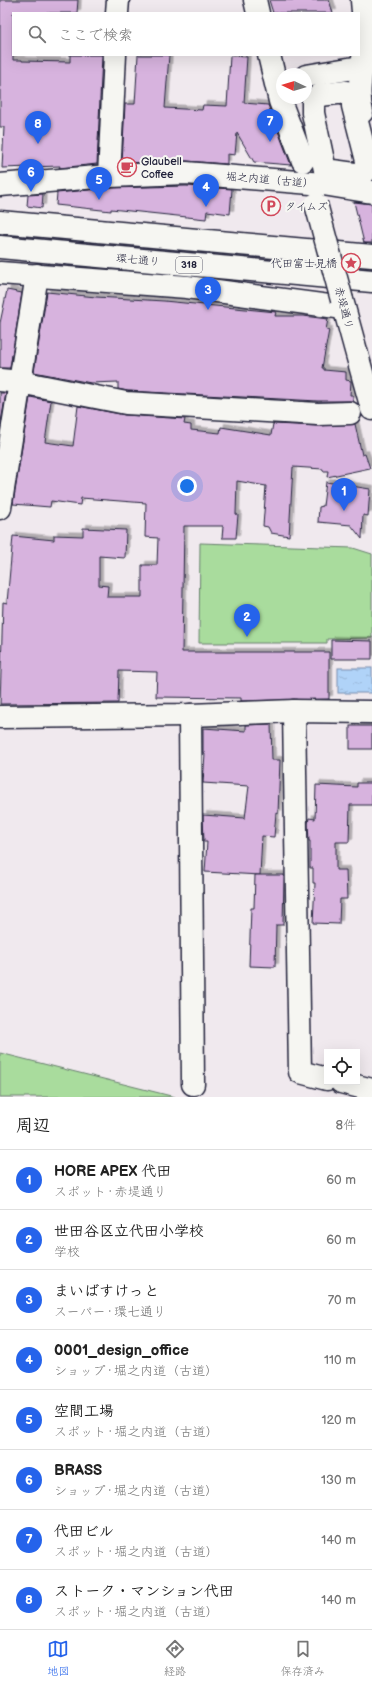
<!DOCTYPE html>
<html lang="ja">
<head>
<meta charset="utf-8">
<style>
	body { margin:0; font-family:"Balsamiq Sans","Klee One",sans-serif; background:#f2f2f2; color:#222 }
	.controls { position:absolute; right:12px; bottom:12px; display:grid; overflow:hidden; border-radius:0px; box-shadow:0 4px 16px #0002 }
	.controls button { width:36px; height:36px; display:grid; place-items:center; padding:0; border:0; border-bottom:1px solid #e0e0e0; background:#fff; color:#222; font:20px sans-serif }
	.compass { position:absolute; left:276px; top:68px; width:36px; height:36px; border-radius:50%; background:#fff; box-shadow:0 4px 16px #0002; rotate:274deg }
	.you { position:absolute; left:187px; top:486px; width:14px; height:14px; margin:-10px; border:3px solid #fff; border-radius:50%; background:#1a73e8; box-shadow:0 0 0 6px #1a73e833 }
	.badge { display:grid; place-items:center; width:26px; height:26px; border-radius:50%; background:#2563eb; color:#fff; font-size:13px; font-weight:700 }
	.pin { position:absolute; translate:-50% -33px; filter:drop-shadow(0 1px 2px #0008) }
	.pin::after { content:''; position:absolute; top:21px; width:14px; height:12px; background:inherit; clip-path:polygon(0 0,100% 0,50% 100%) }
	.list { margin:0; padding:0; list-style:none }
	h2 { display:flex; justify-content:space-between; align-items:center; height:52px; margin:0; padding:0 16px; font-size:17px }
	h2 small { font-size:13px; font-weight:400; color:#767676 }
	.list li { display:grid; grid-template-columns:26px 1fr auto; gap:12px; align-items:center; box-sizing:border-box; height:60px; padding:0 16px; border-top:1px solid #e0e0e0 }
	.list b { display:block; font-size:15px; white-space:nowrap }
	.list p { margin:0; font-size:13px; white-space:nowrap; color:#767676 }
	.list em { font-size:13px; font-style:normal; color:#767676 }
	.icon { flex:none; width:22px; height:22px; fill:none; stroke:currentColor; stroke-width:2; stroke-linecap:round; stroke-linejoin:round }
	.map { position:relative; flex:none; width:372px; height:1097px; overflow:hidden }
	.search { position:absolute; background:#fff; box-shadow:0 4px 16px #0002; left:12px; right:12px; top:12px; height:44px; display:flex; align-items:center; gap:10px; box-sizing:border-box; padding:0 14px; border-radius:0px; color:#767676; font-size:15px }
	.sheet { height:532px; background:#fff }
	nav { display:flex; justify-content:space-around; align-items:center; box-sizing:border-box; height:56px; border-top:1px solid #e0e0e0; background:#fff; font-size:11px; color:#767676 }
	nav a { display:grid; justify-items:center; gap:2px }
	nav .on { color:#2563eb }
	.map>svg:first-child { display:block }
	.green { fill:#a9dc9d; stroke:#667f6c }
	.water { fill:url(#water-ripples); stroke:#778cac }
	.building { fill:#d7b3de; stroke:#22223b; filter:url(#shadow) }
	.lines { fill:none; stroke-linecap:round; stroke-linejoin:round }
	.minor-casing { stroke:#22223b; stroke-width:25 }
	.major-casing { stroke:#22223b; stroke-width:25 }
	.minor { stroke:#f6f6f2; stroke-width:22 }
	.major { stroke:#f6f6f2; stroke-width:22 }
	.minor-bridge-casing { stroke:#22223b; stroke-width:25; stroke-linecap:butt }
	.minor-bridge { stroke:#f6f6f2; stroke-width:22 }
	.labels { text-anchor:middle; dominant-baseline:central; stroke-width:4; stroke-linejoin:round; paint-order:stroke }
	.shield { fill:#f6f6f2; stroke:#626272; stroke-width:1 }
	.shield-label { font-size:10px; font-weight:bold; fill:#22223b }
	.poi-label { font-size:11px; fill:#22223b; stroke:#f6f6f2; text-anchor:start }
	.street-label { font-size:11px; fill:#22223b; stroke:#f6f6f2 }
</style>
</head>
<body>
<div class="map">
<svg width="372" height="1097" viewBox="0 0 372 1097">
	<defs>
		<pattern id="water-ripples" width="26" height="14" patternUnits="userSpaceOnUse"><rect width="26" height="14" fill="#b0d3f8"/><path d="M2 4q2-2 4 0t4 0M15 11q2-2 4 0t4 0" fill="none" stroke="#97b5d6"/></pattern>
		<filter id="shadow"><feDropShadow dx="3.5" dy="-3.5" stdDeviation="0" flood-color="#0004"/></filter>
	</defs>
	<rect width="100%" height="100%" fill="#f0e9ee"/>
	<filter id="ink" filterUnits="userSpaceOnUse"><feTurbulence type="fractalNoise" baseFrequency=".025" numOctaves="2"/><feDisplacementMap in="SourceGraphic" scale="8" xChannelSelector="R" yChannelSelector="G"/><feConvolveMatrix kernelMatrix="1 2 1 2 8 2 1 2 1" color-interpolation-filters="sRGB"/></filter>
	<g filter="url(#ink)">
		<g class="green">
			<polygon points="200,543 353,548 372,554 372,638 327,639 327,643 199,643"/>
			<polygon points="0,1053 175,1097 0,1097"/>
		</g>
		<rect class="water" x="338" y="668" width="34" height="25"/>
		<g class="building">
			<polygon points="0,0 78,0 77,13 13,13 13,60 22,60 22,61 70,62 70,55 102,55 97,164 59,168 60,166 2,168 4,127 0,127"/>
			<polygon points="269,0 329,0 333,13 273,13"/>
			<polygon points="138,55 169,55 165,108 202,110 203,105 227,106 230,56 247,57 244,103 268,105 291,165 254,162 237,133 235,155 227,154 227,164 186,161 122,163 125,104 135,104"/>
			<polygon points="186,186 232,189 230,214 207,211 206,219 111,209 111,211 56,205 57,193 110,188"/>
			<polygon points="43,194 42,208 27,206 28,195"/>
			<polygon points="354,202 372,204 372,243 364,243"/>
			<polygon points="7,290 22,293 10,368 0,368 0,323"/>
			<polygon points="47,292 96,297 164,301 276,312 275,316 303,316 328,319 326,330 329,330 322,368 324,368 324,370 346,372 346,380 351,381 350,395 353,395 353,401 318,401 128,391 118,389 118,382 91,383 34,372"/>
			<polygon points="0,393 6,393 0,428"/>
			<polygon points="30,397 51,401 45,442 73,446 78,406 125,415 185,419 184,424 191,425 191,430 220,433 221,427 271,435 273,424 318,426 355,424 362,455 365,454 370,468 327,477 328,471 323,471 323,469 293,467 289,536 271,533 268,527 263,526 266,486 237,481 236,514 238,515 236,538 222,538 223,526 184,526 182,652 329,652 329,699 241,701 241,698 156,697 157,672 119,671 118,703 0,704 3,602 7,603 13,536 54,540 54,535 83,536 83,528 126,530 125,558 99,556 99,585 108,586 107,597 142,597 142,565 157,565 158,538 145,537 146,503 81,498 80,505 51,501 50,507 13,504"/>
			<polygon points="326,482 370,489 368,516 363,515 362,539 351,525 318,522 319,507 323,506"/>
			<polygon points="331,640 372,641 372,659 331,659"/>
			<polygon points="271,724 272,760 280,760 278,814 276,813 274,837 262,836 260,875 205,872 207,842 204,842 203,815 245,818 249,786 203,783 205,753 203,753 203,728 246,731 246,725"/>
			<rect x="350" y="726" width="22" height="23"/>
			<polygon points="357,783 372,783 372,805 350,805 349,842 336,842 336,870 346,870 347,899 340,899 339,924 313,923 315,883 313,883 313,868 310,868 310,841 309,841 308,824 309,818 315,819 316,785 357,787"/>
			<polygon points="255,875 284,875 283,925 276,925 275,967 249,966 251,908 254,908"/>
		</g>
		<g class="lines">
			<defs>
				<g id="minor">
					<polyline points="255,0 258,13"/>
					<polyline points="117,13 118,0"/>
					<polyline points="269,55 280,101 303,161"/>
					<polyline points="306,76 354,68"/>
					<path d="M346,92C353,96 353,99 353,106L367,161L366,171L362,175L325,170L313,113V100L320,95Z"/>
					<path d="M362,112C356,91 363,68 364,47C366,32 363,15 362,0"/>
					<polyline points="109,176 115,55"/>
					<polyline points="0,185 109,176 186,173 323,184 372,192"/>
					<polyline points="0,273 187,287 344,308"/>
					<polyline points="342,300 372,409"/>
					<polyline points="0,380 20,382 126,403 318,414 350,413"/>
					<polyline points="0,508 37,275"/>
					<polyline points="294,711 300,1072 327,1079"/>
					<polyline points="190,715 193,1084"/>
					<polyline points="0,717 190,715 294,711 372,712"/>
					<polyline points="341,1082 372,1090"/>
				</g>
				<g id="major">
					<polyline points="0,222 372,256"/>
					<polyline points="0,247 372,281"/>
				</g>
			</defs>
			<use href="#minor" class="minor-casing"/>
			<use href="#major" class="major-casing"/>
			<use href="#minor" class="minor"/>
			<use href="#major" class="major"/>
			<defs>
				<polyline id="minor-bridge" points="316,204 342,300"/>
			</defs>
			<use href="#minor-bridge" class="minor-bridge-casing"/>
			<use href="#minor-bridge" class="minor-bridge"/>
		</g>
	</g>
	<defs>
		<symbol id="cafe-ring" viewBox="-11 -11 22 22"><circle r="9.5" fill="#f6f6f2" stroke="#d1495b" stroke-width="1.5"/><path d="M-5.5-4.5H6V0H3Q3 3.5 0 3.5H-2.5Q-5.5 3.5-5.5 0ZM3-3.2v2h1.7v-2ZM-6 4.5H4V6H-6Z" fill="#d1495b"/></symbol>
		<symbol id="parking-ring" viewBox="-11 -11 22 22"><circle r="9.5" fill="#f6f6f2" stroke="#d1495b" stroke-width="1.5"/><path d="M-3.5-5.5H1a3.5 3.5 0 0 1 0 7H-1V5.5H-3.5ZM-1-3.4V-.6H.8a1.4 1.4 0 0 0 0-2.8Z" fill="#d1495b"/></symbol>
		<symbol id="sight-ring" viewBox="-11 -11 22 22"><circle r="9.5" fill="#f6f6f2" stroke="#d1495b" stroke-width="1.5"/><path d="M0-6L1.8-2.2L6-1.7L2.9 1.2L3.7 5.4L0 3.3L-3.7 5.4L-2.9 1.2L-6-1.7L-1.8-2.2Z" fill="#d1495b"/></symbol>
	</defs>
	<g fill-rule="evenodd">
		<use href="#cafe-ring" x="116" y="156" width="22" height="22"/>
		<use href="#parking-ring" x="260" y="195" width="22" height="22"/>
		<use href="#sight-ring" x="340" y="252" width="22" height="22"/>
	</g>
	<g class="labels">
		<rect class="shield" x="176" y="257" width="26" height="16" rx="3"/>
		<g class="shield-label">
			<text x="189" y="265">318</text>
		</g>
		<g class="poi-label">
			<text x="141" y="161">Glaubell<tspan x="141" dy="13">Coffee</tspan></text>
			<text x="285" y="206">タイムズ</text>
			<text x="337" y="263" text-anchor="end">代田富士見橋</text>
		</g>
		<g class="street-label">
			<text transform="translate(270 180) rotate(5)">堀之内道（古道）</text>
			<text transform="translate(138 260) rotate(5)">環七通り</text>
			<text transform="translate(344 308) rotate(75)">赤堤通り</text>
		</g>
	</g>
</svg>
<div class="controls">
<button><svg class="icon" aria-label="locate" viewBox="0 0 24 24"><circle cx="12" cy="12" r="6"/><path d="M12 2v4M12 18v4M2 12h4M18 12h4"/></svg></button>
</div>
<svg class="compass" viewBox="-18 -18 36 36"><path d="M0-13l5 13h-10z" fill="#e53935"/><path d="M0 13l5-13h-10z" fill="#767676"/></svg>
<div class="you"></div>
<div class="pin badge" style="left:344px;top:511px">1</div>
<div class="pin badge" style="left:247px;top:637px">2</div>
<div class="pin badge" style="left:208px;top:310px">3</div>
<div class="pin badge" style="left:206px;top:207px">4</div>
<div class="pin badge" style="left:99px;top:200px">5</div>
<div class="pin badge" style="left:31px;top:192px">6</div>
<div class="pin badge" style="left:270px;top:142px">7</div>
<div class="pin badge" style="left:38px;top:144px">8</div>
<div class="search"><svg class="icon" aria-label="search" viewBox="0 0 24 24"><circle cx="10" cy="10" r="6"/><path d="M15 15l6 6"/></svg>ここで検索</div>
</div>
<section class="sheet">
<h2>周辺<small>8件</small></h2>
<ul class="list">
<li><span class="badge">1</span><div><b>HORE APEX 代田</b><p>スポット · 赤堤通り</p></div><em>60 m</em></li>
<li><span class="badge">2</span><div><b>世田谷区立代田小学校</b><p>学校</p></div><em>60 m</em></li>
<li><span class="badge">3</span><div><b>まいばすけっと</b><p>スーパー · 環七通り</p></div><em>70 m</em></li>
<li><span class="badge">4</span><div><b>0001_design_office</b><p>ショップ · 堀之内道（古道）</p></div><em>110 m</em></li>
<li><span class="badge">5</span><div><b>空間工場</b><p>スポット · 堀之内道（古道）</p></div><em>120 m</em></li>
<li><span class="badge">6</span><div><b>BRASS</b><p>ショップ · 堀之内道（古道）</p></div><em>130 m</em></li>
<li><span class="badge">7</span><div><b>代田ビル</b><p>スポット · 堀之内道（古道）</p></div><em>140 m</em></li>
<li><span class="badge">8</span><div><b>ストーク・マンション代田</b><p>スポット · 堀之内道（古道）</p></div><em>140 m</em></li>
</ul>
</section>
<nav>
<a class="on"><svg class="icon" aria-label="map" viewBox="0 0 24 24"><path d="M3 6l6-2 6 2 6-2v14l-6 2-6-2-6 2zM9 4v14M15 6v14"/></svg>地図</a>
<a><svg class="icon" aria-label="directions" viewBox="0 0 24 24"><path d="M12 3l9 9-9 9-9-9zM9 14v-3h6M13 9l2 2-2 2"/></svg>経路</a>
<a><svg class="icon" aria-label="saved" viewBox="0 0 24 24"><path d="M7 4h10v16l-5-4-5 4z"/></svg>保存済み</a>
</nav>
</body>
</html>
